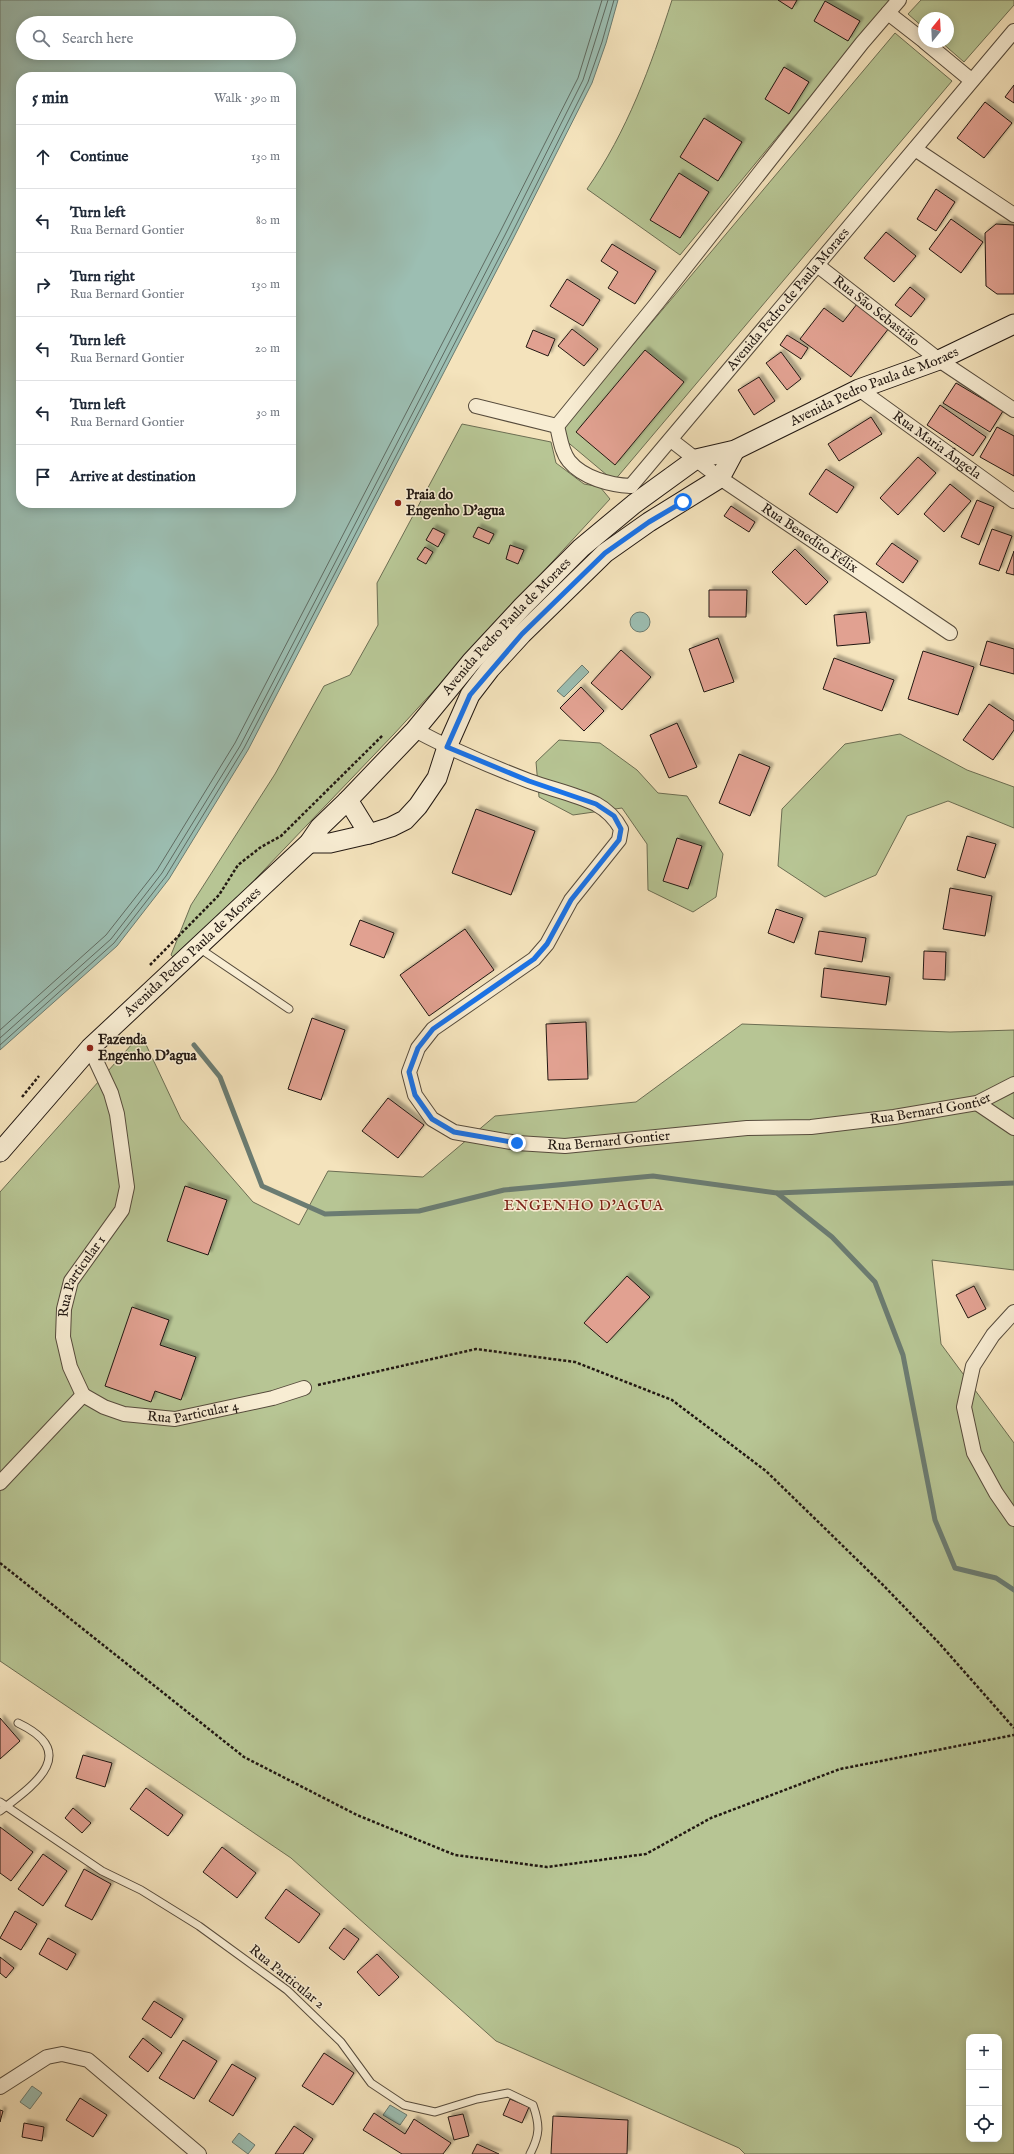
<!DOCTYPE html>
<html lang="en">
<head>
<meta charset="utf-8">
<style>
	body { margin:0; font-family:"IM FELL English",serif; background:#f2f2f3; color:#1f2937 }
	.controls { position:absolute; right:12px; bottom:12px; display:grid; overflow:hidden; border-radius:8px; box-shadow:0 2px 10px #0003 }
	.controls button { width:36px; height:36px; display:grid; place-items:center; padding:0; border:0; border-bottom:1px solid #e0e1e3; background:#fff; color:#1f2937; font:20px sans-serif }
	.compass { position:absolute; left:918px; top:12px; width:36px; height:36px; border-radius:50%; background:#fff; box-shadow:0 2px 10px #0003; rotate:18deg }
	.stop { position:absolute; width:12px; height:12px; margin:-9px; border:3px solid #1a73e8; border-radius:50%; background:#fff }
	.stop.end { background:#1a73e8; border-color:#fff; box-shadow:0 1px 4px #0008 }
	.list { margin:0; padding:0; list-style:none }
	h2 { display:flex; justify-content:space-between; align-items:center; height:52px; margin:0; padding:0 16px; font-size:17px }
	h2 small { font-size:13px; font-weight:400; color:#747a83 }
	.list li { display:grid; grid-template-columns:26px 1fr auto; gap:12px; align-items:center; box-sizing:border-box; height:64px; padding:0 16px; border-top:1px solid #e0e1e3 }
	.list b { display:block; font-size:15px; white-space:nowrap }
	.list p { margin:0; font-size:13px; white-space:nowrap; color:#747a83 }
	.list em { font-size:13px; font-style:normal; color:#747a83 }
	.icon { flex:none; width:22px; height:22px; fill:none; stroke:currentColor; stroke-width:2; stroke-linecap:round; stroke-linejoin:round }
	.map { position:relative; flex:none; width:1014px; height:2154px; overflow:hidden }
	.search { position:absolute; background:#fff; box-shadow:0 2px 10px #0003; left:16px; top:16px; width:280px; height:44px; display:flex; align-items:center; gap:10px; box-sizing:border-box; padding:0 14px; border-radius:22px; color:#747a83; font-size:15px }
	.panel { position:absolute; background:#fff; box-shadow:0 2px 10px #0003; left:16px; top:72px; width:280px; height:436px; border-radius:16px }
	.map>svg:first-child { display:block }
	.green { fill:#b7c594; stroke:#6c6e53; fill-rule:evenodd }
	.water { fill:#9cbeb2; stroke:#6b7c72; fill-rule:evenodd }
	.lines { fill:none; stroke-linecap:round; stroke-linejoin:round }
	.shore { stroke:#5f6b62; stroke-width:1 }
	.stream { stroke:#6b7c72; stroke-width:5 }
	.building { fill:#e1a191; stroke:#221812; filter:url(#shadow) }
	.lane-casing { stroke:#564b3c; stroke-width:9 }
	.street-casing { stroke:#564b3c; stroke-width:16 }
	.secondary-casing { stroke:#221812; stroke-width:21 }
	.path { stroke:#221812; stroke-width:2.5; stroke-dasharray:3 2; stroke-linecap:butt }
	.lane { stroke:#f8edd3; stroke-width:7 }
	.street { stroke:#f8edd3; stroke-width:14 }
	.secondary { stroke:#f8edd3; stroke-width:19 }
	.route { stroke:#1a73e8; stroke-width:5 }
	.poi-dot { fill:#8f2418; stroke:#f8edd3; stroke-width:1.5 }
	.labels { text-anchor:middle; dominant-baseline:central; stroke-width:3; stroke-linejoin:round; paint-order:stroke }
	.street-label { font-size:14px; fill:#221812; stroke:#f8edd3 }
	.poi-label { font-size:14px; font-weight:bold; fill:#221812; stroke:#f8edd3; text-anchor:start }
	.neighbourhood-label { font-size:15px; letter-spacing:1px; fill:#7a1f14; stroke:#f8edd3 }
</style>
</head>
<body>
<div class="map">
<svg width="1014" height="2154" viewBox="0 0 1014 2154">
	<defs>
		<filter id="shadow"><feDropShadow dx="3.5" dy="-3.5" stdDeviation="1" flood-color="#0004"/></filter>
	</defs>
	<rect width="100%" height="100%" fill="#f4e3bc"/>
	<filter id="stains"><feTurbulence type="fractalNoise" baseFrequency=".005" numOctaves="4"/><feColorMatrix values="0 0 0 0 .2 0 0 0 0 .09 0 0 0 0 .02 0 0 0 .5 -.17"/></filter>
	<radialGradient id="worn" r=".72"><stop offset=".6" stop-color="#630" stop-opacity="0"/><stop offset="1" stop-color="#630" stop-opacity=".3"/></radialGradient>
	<g class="green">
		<path d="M672,0H890L680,255L587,189C627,132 651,66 672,0Z"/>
		<polygon points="921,0 1014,0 1014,5 964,62 941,42 948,42 948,18 924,18 924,28 908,14"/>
		<polygon points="895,33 952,81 614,481 558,434"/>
		<polygon points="462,424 551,442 556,463 584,484 600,487 610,499 394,734 177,961 171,955 191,905 275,774 324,686 350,675 378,625 377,583"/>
		<polygon points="900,734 967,770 1014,787 1014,828 948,801 907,816 876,875 825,897 778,866 782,809 845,744"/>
		<polygon points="559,740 600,743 637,770 658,793 687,796 723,854 716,897 693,912 648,890 647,844 622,808 573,815 539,797 536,762"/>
		<path d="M742,1024L950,1032L1014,1030V1270L932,1260L941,1344L1014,1443V2154H745L739,2148L496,2041L291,1858L0,1661V1192L141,1034L181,1119L253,1202L299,1225L328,1171L423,1177L495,1116L636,1102ZM969,2037H999V2139H969Z"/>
	</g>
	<g class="water">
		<path d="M0,0H618L606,43L592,83L513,239L248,750L169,879L117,946L0,1050ZM23,23H289V53H23ZM21,77H291V503H21Z"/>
		<circle cx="640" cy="622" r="10"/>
		<polygon points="582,665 589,672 564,697 557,691"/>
		<polygon points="32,2086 42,2093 30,2109 20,2102"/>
		<polygon points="390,2105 407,2115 400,2125 383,2115"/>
		<polygon points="239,2133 255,2145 248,2154 232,2142"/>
	</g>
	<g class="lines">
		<g class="shore">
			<polyline points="0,1030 106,935 157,870 235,743 500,232 578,78 602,0"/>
			<polyline points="0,1038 111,939 162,873 240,746 505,235 583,80 608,0"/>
			<polyline points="0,1045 114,943 166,876 244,748 510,237 588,82 602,42 614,0"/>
		</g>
		<g class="stream">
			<polyline points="194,1045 220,1077 262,1186 325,1214 419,1211 504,1190 653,1176 777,1193 832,1237 875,1282 903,1355 935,1520 955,1568 996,1578 1014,1590"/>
			<polyline points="777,1193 1014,1183"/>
		</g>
	</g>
	<g class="building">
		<polygon points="778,0 797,0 792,9"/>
		<polygon points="825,1 860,21 848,41 814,21"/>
		<polygon points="784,67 809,82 789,114 765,99"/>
		<polygon points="1014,85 1014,103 1005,97"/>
		<polygon points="985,102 1012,123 984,158 957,138"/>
		<polygon points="704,118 742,142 718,181 680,157"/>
		<polygon points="679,173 709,192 680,238 650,220"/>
		<polygon points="936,189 955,202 936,231 917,219"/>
		<polygon points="951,219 983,242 961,273 929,249"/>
		<polygon points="996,224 1014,225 1014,294 997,294 986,286 985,233"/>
		<polygon points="886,232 916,256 894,282 864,258"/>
		<polygon points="612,244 656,271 635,304 608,288 618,272 601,261"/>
		<polygon points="567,279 600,300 583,326 550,306"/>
		<polygon points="910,287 925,299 911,317 895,305"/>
		<polygon points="857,304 889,328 851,377 800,339 824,308 843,322"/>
		<polygon points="572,329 598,349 584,366 558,346"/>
		<polygon points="533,330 555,339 548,356 526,347"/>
		<polygon points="787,335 808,348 801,359 780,345"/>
		<polygon points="645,350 684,382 615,465 576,432"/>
		<polygon points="781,352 801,379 787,390 766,363"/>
		<polygon points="759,377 775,401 754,415 738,390"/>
		<polygon points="956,383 1003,411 990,432 943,403"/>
		<polygon points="940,405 986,437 973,456 927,425"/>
		<polygon points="871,417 882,434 839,461 828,444"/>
		<polygon points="997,427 1014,436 1014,476 980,457"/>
		<polygon points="918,457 936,473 898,515 880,498"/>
		<polygon points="826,469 854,487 837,513 809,494"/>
		<polygon points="950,484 971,501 944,532 924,514"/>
		<polygon points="977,500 994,507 979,545 961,537"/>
		<polygon points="731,506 755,522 749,532 724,516"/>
		<polygon points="478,527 494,534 489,544 473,537"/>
		<polygon points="433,528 445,534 438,547 426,540"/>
		<polygon points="992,529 1012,536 999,571 979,564"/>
		<polygon points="892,543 918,561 903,583 876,564"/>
		<polygon points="510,545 524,550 518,564 506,559"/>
		<polygon points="425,547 433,552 426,564 417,559"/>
		<polygon points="795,549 828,582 806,605 772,572"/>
		<polygon points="1014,551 1014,575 1006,573"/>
		<polygon points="709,590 747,590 746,617 709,617"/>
		<polygon points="866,612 870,643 837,646 834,615"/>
		<polygon points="718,638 734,682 704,692 689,649"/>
		<polygon points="987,641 1014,649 1014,674 980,665"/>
		<polygon points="621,650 651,677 622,710 591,683"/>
		<polygon points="923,651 974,667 958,715 908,699"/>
		<polygon points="834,658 894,680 882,711 823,689"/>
		<polygon points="581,687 604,711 584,731 560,708"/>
		<polygon points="989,704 1014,721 1014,730 993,760 963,740"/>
		<polygon points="677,723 697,767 669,778 650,735"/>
		<polygon points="739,754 770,767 750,816 719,803"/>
		<polygon points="476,809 535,831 511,895 452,873"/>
		<polygon points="967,836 996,844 985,878 957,870"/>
		<polygon points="677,838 702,846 688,889 663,881"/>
		<polygon points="950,888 992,896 985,936 943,929"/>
		<polygon points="776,909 803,918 794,943 768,933"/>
		<polygon points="360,920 394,933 384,958 350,945"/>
		<polygon points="465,929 494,970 429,1016 400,975"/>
		<polygon points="819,931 866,938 862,962 815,954"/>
		<polygon points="924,951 946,952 945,980 923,979"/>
		<polygon points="824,968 890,977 886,1005 821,997"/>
		<polygon points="312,1018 345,1030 321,1100 288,1089"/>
		<polygon points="586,1022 588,1079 548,1080 546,1024"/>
		<polygon points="388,1098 424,1125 398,1158 362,1131"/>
		<polygon points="185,1186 227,1200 208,1255 167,1241"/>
		<polygon points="627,1276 650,1297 607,1343 584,1323"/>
		<polygon points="974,1286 986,1309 968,1318 956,1295"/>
		<polygon points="132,1307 169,1320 160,1345 196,1357 181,1400 155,1391 151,1402 105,1386"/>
		<polygon points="0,1718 20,1741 0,1759"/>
		<polygon points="83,1755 112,1763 105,1787 76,1778"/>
		<polygon points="146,1788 183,1815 168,1836 130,1809"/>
		<polygon points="73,1808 91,1823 82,1833 65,1818"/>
		<polygon points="0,1827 33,1852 11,1881 0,1873"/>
		<polygon points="222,1847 256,1873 237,1898 203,1872"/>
		<polygon points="43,1854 67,1871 43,1906 18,1889"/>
		<polygon points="84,1869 111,1884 92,1920 65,1906"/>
		<polygon points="286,1889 320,1914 299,1943 265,1918"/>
		<polygon points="15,1911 37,1924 21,1950 0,1938"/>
		<polygon points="344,1928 359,1939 344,1960 329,1948"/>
		<polygon points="48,1938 76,1954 67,1970 39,1954"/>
		<polygon points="377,1954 399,1977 379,1996 357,1972"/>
		<polygon points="0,1957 14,1968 6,1978 0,1973"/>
		<polygon points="154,2001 183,2019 171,2038 142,2019"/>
		<polygon points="143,2038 162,2053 148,2072 129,2057"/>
		<polygon points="183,2040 217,2061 194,2099 159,2078"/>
		<polygon points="324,2053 354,2073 333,2105 302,2086"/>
		<polygon points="232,2064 256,2078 233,2116 209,2101"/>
		<polygon points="80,2098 107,2115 93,2137 66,2120"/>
		<polygon points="510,2099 529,2107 522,2123 503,2115"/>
		<polygon points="0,2110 3,2111 0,2122"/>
		<polygon points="374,2113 405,2134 414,2119 451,2143 443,2154 402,2154 363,2130"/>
		<polygon points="463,2114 469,2136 454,2140 448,2117"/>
		<polygon points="553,2116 628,2120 627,2154 551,2154"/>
		<polygon points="24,2123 44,2127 42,2141 22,2137"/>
		<polygon points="294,2126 313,2139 303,2154 275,2154"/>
		<polygon points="477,2144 499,2154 472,2154"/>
	</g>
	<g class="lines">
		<defs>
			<g id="lane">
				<polyline points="199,948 289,1009"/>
				<path d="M0,1802L102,1871L141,1890L199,1926L287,1990L341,2042L371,2083L404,2105L435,2112L477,2099L508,2093L533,2105C540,2125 540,2135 530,2154"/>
				<path d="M0,1811C34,1785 81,1753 18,1723"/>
			</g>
			<g id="street">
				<polyline points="888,13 924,41"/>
				<polyline points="925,42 971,80"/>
				<polyline points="915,149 1014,215"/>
				<path id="s1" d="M817,265L939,360L1014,410"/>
				<path id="s2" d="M859,389L1014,501"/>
				<polyline points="476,406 557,426"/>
				<polyline points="557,426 658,302 862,43 899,0"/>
				<path d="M557,426C560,437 561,451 569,461C583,478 610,485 631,486"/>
				<path id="s3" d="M671,440L720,478L950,633"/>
				<path id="s4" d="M631,486L1014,31"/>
				<path id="s5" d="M415,730C452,750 490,766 529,781C551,789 575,794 596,804C607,810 615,818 621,829L619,840L571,900L547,944L534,959L433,1029L418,1048L409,1072L415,1095L432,1119L454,1132L517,1143L565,1146L747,1128L811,1127L894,1117L977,1103L1014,1084"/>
				<polyline points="977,1103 1014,1128"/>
				<polyline points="1014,1312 993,1335 973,1366 964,1407 974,1453 996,1493 1014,1519"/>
				<path id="s6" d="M83,1395L70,1367L63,1337L64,1309L71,1281L122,1210L127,1187L117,1114L111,1093L90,1048"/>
				<path id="s7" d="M83,1395L104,1407L124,1414L175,1419L273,1398L304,1388"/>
				<polyline points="0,1483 83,1395"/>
				<polyline points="0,2087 47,2057 62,2054 88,2060 199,2154"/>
			</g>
			<g id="secondary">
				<polyline points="348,800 369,834"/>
				<polyline points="309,843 330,843 369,834 391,827 405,820 418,806 437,778 447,747 470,695 490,669 522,634 605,553 649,522 720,478 735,450"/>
				<path id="s8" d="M0,1152L90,1048L309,843L320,827L348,800L415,730L471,662L522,607L581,548L634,504L696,459L735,450L859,389L939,360L1014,324"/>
			</g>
		</defs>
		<use href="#lane" class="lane-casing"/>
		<use href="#street" class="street-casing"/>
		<use href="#secondary" class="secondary-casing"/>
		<g class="path">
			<polyline points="150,965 219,895 238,865 261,847 281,836 383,735"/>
			<polyline points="22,1097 39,1076"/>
			<polyline points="318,1385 476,1349 575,1362 672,1400 766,1471 883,1585 939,1643 1014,1728"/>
			<polyline points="0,1563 244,1757 357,1815 455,1855 547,1867 646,1854 711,1818 840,1769 1014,1735"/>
		</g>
		<use href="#lane" class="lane"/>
		<use href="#street" class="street"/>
		<use href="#secondary" class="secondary"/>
	</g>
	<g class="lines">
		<polyline class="route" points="517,1143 454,1132 432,1119 415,1095 409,1072 418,1048 433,1029 534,959 547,944 571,900 619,840 621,829 614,816 596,804 529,781 447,747 470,695 522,634 605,553 649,522 683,502"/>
	</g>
	<g class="poi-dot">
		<circle cx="398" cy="503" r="4"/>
		<circle cx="90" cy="1048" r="4"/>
	</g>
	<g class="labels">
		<g class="street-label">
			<text stroke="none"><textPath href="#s4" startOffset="244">Avenida Pedro de Paula Moraes</textPath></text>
			<text stroke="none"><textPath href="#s1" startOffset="75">Rua São Sebastião</textPath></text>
			<text stroke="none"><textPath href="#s8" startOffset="1178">Avenida Pedro Paula de Moraes</textPath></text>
			<text stroke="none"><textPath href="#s2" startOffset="96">Rua Maria Ângela</textPath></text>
			<text stroke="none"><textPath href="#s3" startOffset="170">Rua Benedito Félix</textPath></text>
			<text stroke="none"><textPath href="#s8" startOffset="731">Avenida Pedro Paula de Moraes</textPath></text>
			<text stroke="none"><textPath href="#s8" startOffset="278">Avenida Pedro Paula de Moraes</textPath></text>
			<text stroke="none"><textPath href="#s5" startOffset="1121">Rua Bernard Gontier</textPath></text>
			<text stroke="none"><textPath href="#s5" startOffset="797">Rua Bernard Gontier</textPath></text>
			<text stroke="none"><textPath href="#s6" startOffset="127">Rua Particular 1</textPath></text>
			<text stroke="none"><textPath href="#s7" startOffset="115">Rua Particular 4</textPath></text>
			<text transform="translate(287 1977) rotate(39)">Rua Particular 2</text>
		</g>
		<g class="poi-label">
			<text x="406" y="495">Praia do<tspan x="406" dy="16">Engenho D'agua</tspan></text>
			<text x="98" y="1040">Fazenda<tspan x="98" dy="16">Engenho D'agua</tspan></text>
		</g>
		<g class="neighbourhood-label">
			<text x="584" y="1205">ENGENHO D'AGUA</text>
		</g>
	</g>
	<rect width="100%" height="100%" filter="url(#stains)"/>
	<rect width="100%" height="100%" fill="url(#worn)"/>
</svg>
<div class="controls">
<button>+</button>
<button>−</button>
<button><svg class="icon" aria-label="locate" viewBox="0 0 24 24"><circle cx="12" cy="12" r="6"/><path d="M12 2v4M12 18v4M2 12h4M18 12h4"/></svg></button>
</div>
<svg class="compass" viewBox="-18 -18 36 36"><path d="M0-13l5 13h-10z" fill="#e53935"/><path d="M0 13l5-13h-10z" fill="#747a83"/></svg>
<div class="stop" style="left:683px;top:502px"></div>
<div class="stop end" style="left:517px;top:1143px"></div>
<div class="search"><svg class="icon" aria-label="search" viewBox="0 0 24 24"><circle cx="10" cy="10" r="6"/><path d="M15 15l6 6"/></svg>Search here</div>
<section class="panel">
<h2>5 min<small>Walk · 390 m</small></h2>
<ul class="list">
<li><svg class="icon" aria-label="ahead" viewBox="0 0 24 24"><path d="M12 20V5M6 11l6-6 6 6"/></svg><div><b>Continue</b></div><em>130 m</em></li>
<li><svg class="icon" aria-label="left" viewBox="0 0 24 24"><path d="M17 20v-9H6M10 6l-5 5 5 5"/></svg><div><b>Turn left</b><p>Rua Bernard Gontier</p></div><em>80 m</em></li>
<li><svg class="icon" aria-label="right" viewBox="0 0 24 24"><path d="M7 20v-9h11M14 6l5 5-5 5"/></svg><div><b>Turn right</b><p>Rua Bernard Gontier</p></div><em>130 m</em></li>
<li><svg class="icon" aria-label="left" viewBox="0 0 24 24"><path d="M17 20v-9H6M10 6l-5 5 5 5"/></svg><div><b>Turn left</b><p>Rua Bernard Gontier</p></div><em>20 m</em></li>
<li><svg class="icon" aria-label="left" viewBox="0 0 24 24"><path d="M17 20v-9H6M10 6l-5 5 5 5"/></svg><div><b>Turn left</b><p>Rua Bernard Gontier</p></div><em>30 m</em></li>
<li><svg class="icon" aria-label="arrive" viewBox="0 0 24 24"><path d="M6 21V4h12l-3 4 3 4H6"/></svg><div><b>Arrive at destination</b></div></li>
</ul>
</section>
</div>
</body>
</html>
